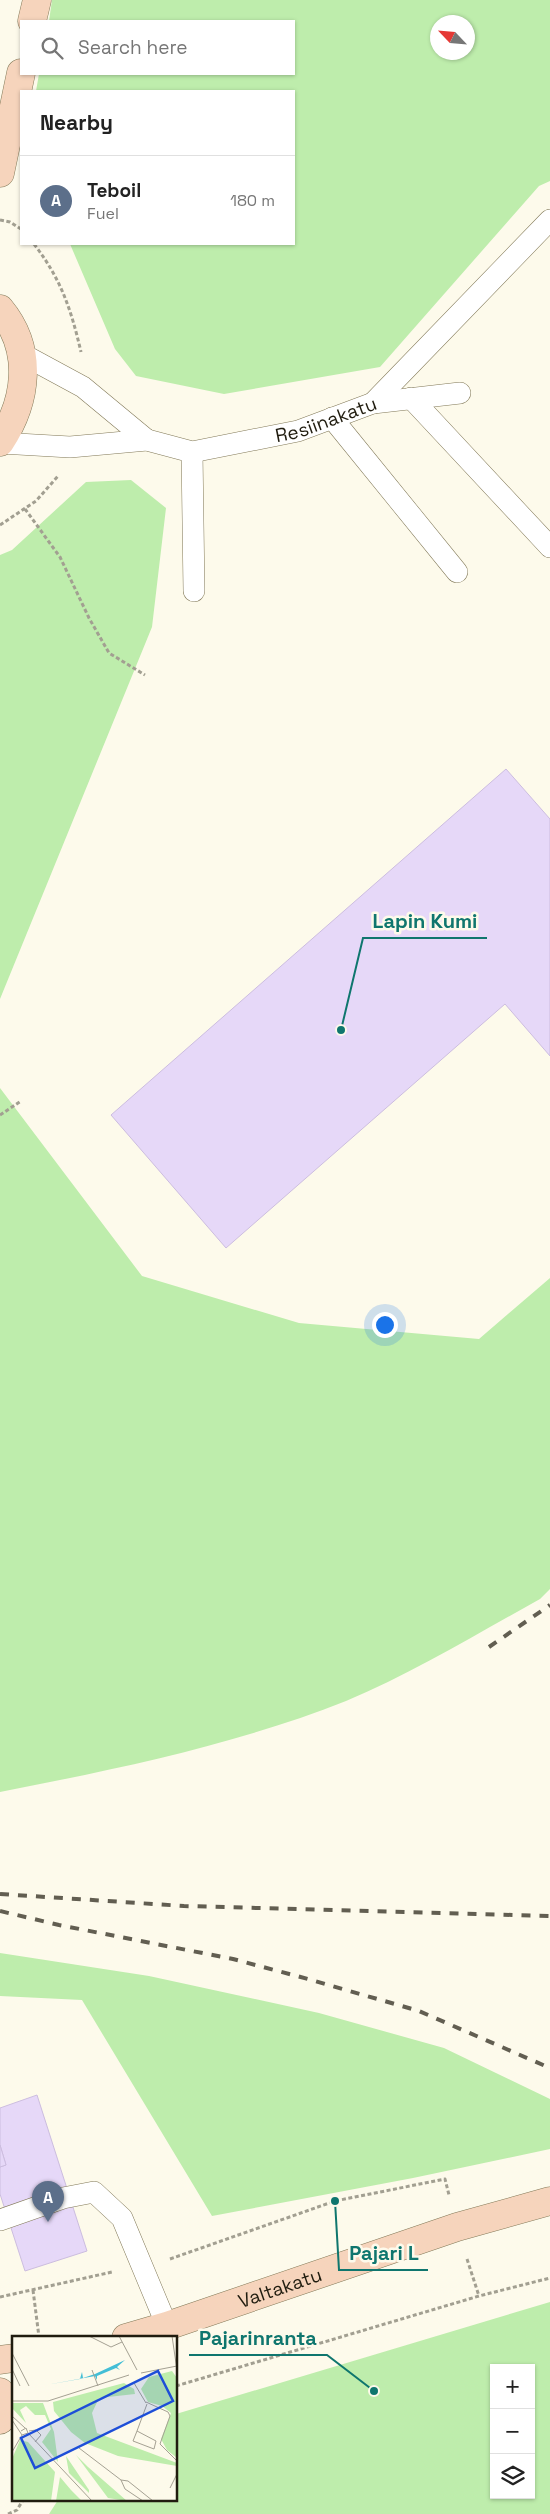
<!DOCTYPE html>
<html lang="en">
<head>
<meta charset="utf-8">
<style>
	body { margin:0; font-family:"Space Grotesk",sans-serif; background:#f6f6f6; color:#222 }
	.controls { position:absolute; right:15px; bottom:15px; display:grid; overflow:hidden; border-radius:0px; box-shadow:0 1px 4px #0004 }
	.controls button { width:45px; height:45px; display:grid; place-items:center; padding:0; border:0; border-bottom:1px solid #e0e0e0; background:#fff; color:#222; font:25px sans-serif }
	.compass { position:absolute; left:430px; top:15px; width:45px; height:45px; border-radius:50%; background:#fff; box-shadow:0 1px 4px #0004; rotate:296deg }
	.you { position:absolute; left:384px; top:1324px; width:18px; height:18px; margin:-12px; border:4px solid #fff; border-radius:50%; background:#1a73e8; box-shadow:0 0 0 8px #1a73e833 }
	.badge { display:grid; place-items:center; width:32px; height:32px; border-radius:50%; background:#655724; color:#fff; font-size:16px; font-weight:700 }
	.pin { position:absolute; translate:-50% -41px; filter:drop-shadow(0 1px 2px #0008) }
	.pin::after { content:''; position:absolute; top:26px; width:18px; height:15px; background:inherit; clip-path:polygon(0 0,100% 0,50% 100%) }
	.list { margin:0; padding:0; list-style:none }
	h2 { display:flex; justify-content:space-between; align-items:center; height:65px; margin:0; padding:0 20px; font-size:21px }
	h2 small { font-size:16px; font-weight:400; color:#767676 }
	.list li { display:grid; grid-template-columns:32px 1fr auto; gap:15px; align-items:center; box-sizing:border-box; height:90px; padding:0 20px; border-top:1px solid #e0e0e0 }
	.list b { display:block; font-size:19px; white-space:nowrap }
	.list p { margin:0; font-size:16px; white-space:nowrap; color:#767676 }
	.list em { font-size:16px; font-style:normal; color:#767676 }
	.icon { flex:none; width:28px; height:28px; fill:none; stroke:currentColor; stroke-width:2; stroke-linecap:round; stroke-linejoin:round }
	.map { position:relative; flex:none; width:550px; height:2514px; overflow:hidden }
	.search { position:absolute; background:#fff; box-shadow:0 1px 4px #0004; left:20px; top:20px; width:275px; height:55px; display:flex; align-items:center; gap:12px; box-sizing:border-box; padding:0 18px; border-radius:0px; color:#767676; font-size:19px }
	.panel { position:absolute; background:#fff; box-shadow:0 1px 4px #0004; left:20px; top:90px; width:275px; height:155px; border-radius:0px }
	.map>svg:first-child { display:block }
	.green { fill:#beedac; fill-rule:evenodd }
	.building { fill:#e6d8f8; stroke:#ccbddf }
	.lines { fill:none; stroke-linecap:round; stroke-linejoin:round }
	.service-casing { stroke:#827958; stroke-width:22 }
	.secondary-casing { stroke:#827958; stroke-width:29 }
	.path { stroke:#a29f91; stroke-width:3; stroke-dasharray:4 2.5; stroke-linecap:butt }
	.service { stroke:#fff; stroke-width:21 }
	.secondary { stroke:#f6d4bc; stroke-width:28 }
	.rail { stroke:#625e51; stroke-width:4; stroke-dasharray:9 9; stroke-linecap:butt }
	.labels { text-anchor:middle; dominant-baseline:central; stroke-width:5; stroke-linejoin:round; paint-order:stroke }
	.street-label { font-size:19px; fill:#201c0f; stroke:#fdfaeb }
	.inset-road { fill:none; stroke:#a5a193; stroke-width:1 }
	.view { fill:#1d4ed8; fill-opacity:0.15; stroke:#1d4ed8; stroke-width:2.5 }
	.inset-edge { fill:none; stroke:#201c0f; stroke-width:2.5 }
	.leader { fill:none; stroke:#0f766e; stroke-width:2 }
	.callout-dot { fill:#0f766e; stroke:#fdfaeb; stroke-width:2 }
	.callout-label { font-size:20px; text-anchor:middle; font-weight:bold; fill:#0f766e; stroke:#fdfaeb; stroke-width:5; stroke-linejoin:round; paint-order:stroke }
</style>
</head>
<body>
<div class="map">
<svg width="550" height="2514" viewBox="0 0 550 2514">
	<rect width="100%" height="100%" fill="#fdfaeb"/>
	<g class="green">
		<path d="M52,0H550V181L539,186L380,367L224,394L136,376L115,349L70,244H294V91H36L39,74H294V21H49ZM468,22V52H438V22Z"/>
		<polygon points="131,480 166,508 152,627 0,999 0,555 12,550 86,482"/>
		<path d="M0,1088L142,1276L299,1323L479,1339L550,1278V1589L540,1599C477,1634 413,1673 346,1701C235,1745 117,1769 0,1792Z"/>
		<polygon points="0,1953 149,1976 319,2013 444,2048 550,2099 550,2149 413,2178 212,2216 82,2000 0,1996"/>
		<path d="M550,2302V2514H49L58,2500H176V2414ZM494,2368H531V2495H494Z"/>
	</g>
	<g class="building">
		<polygon points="506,769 550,819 550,1056 505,1004 226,1248 111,1115"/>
		<polygon points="37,2095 87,2251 25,2271 0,2194 0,2167 6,2165 0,2145 0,2108"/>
		<polygon points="0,2145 6,2165 0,2167"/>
	</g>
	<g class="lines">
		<defs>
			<g id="service">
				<polyline points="22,354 83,387 147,440"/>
				<polyline points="411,398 550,547"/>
				<polyline points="373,403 550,220"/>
				<polyline points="332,418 457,572"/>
				<path id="s1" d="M0,443L70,447L147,440L192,452L298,431L373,403L460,393"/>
				<polyline points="192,452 194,591"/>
				<polyline points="0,2220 63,2198 94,2192 122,2218 167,2326"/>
			</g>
			<g id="secondary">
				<polyline points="32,21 37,0"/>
				<polyline points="0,173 21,73"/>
				<path d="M0,309C34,350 27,401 0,442"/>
				<path id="s2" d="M126,2338L167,2326L457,2227L550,2201"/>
				<polyline points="0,2360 14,2358"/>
				<polyline points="0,2392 3,2397 0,2420"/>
			</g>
		</defs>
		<use href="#service" class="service-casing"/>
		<use href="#secondary" class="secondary-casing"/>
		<g class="path">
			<polyline points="0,220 10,222 21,229"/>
			<path d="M34,244C61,279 71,309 81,352"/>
			<polyline points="25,509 60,557 89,618 109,653 145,675"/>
			<polyline points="0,525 36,501 59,475"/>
			<polyline points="0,1115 21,1101"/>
			<polyline points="170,2259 335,2201 445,2179 449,2195"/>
			<polyline points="467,2259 479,2296"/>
			<polyline points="33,2290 39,2337"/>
			<polyline points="0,2297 112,2272"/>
			<polyline points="176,2386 479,2296 550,2278"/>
			<polyline points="8,2514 17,2510 23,2500"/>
		</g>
		<use href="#service" class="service"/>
		<use href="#secondary" class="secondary"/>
		<g class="rail">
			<polyline points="489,1647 550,1605"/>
			<polyline points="0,1894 184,1906 550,1916"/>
			<polyline points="0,1911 59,1925 233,1959 308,1979 419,2011 550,2068"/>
		</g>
	</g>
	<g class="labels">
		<g class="street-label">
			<text stroke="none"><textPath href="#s1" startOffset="332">Resiinakatu</textPath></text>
			<text stroke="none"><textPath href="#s2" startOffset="162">Valtakatu</textPath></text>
		</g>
	</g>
	<g transform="translate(12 2336)">
		<rect width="165" height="165" fill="#fdfaeb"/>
		<path d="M160,35L165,42V122L155,114L149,103L159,77L150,70L136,66L129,53L137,41ZM112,47L122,53L123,58L87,62L80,77L85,97L165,127V130L106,120L73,107L59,96L42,75L41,66ZM1,67H31L42,96L46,126L30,106L39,93L33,79H23L14,70L8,74L14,87L0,72ZM8,104L16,106L43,136L39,165H0V123ZM64,119L76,131L115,165L96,162ZM54,120L77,154V157L57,137ZM48,141L59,154L70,165H44Z" fill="#beedac"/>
		<path d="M113,24L105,31L108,34L104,32L85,40V44L83,40L34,49L68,43L70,36L71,42L83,38Z" fill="#43bed6"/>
		<path class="inset-road" d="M77,0L99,11L110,6M107,0L125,34M160,0L165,34M0,17L17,50M0,33L8,50M80,34L86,50M129,37L165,30M122,47L134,67M0,65H36L117,39M134,66L156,76L158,80L148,108L165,125M0,80L13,92M0,84L10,99L16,97L14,92L9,95M17,95L24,94L29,99L23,106M125,95L144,105L142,113L121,105L125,95L135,68M16,97L80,165M67,112L109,144M0,116L10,99M158,152L165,138M131,165L113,153L109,144L116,145L141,165"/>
		<path class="view" d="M146,35L161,65L23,132L9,102Z"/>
		<rect width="165" height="165" class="inset-edge"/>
	</g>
	<path class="leader" d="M341 1030L363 938H487M335 2201L339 2270H428M374 2391L327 2355H189"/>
	<g class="callout-dot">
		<circle cx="341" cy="1030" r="5"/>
		<circle cx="335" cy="2201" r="5"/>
		<circle cx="374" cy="2391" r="5"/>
	</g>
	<g class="callout-label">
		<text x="425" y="928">Lapin Kumi</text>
		<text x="384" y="2260">Pajari L</text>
		<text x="258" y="2345">Pajarinranta</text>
	</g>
</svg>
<div class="controls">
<button>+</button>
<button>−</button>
<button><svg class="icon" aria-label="layers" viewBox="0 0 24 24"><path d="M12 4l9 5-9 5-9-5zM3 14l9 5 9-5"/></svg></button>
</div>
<svg class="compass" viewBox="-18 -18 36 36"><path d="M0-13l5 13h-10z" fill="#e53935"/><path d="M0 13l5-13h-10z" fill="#767676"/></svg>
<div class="you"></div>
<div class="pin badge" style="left:48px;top:2222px;background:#5c6f8a">A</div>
<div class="search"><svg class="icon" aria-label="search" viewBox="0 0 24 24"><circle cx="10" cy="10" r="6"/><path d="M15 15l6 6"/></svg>Search here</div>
<section class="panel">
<h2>Nearby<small></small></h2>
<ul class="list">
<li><span class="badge" style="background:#5c6f8a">A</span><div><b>Teboil</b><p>Fuel</p></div><em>180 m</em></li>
</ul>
</section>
</div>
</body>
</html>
